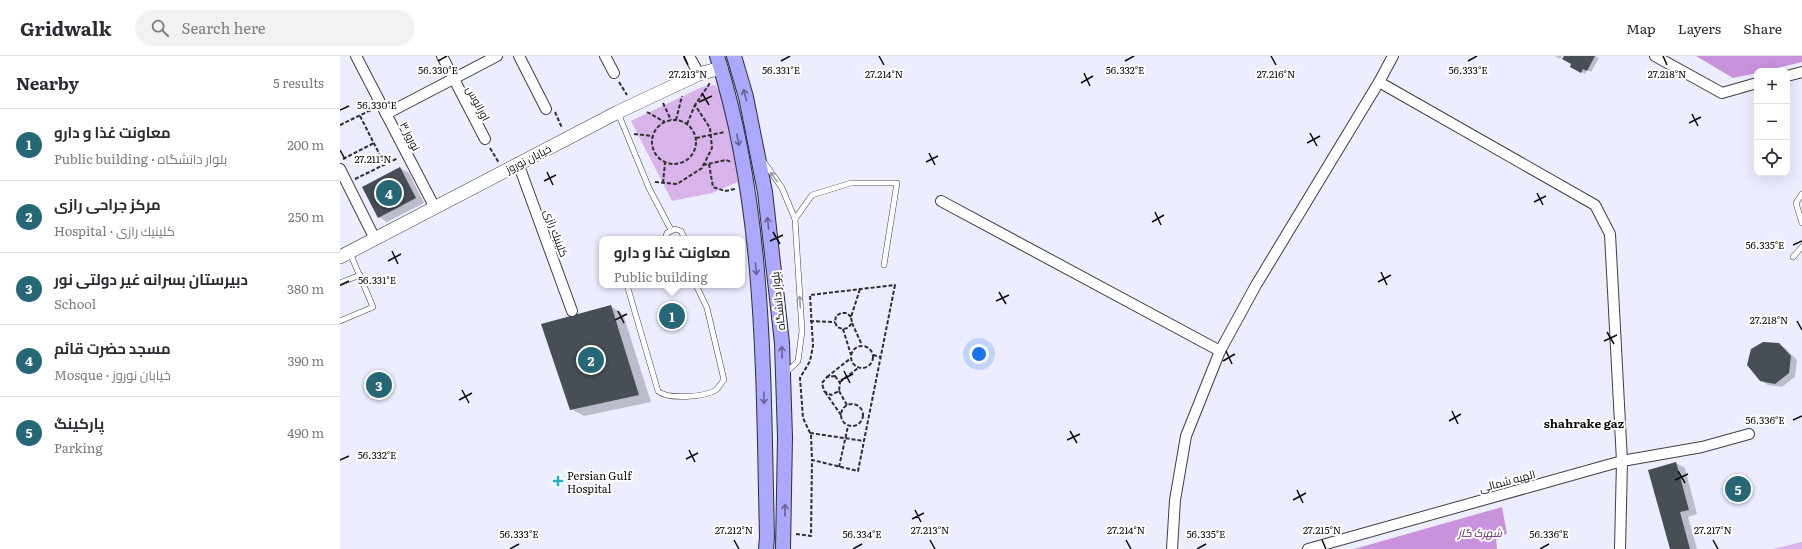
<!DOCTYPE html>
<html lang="en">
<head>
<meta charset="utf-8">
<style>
	body { margin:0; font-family:Literata,Cairo,serif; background:#f2f2f3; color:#2b2b33 }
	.controls { position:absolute; right:12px; top:12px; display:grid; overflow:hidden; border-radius:8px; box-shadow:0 4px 16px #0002 }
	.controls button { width:36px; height:36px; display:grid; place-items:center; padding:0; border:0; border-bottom:1px solid #e1e1e2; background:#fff; color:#2b2b33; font:20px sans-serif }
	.you { position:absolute; left:639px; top:298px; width:14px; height:14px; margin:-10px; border:3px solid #fff; border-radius:50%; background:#1a73e8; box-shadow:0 0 0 6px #1a73e833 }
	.badge { display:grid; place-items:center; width:26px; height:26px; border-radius:50%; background:#256774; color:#fff; font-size:13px; font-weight:700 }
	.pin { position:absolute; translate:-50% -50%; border:2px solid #fff; box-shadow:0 1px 4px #0006 }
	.popup { position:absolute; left:259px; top:180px; width:146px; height:52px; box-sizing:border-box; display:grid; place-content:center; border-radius:8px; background:#fff; filter:drop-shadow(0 1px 3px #0005); font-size:13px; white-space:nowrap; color:#7c7c81 }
	.popup b { font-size:15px; color:#2b2b33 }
	.popup::after { content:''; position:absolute; left:50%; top:100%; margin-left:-8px; border:8px solid transparent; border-top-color:#fff }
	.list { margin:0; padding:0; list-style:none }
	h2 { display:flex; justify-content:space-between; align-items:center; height:52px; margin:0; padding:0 16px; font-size:17px }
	h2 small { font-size:13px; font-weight:400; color:#7c7c81 }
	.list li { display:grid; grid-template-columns:26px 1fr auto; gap:12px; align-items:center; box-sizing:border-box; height:72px; padding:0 16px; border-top:1px solid #e1e1e2 }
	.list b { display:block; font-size:15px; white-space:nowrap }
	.list p { margin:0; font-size:13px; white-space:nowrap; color:#7c7c81 }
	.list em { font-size:13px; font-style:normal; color:#7c7c81 }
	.icon { flex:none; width:22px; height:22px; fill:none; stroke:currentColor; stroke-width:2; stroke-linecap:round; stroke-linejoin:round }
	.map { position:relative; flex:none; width:1462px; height:493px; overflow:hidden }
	header { display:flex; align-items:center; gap:24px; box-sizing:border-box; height:56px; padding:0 20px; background:#fff; border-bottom:1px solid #e1e1e2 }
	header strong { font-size:19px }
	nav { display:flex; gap:22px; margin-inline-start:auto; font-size:14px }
	.search { width:280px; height:36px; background:#f2f2f3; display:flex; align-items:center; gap:10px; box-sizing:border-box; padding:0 14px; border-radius:22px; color:#7c7c81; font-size:15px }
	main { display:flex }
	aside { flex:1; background:#fff }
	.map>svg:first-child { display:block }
	.green { fill:#d8b4eb }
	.forest { fill:#c892dd }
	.shadow { fill:#0003 }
	.building { fill:#484e56 }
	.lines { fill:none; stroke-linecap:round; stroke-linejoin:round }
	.service-casing { stroke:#404040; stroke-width:6 }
	.minor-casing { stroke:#404040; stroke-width:12 }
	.tertiary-casing { stroke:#404040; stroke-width:14 }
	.secondary-casing { stroke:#2f2f2f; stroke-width:16 }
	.path { stroke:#2f2f2f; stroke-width:2; stroke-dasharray:4 2; stroke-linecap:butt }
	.service { stroke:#fff; stroke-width:5 }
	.minor { stroke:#fff; stroke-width:10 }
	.tertiary { stroke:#fff; stroke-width:13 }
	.secondary { stroke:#aca7ff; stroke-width:14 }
	.oneway { stroke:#646292 }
	.oneway2 { stroke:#9e9e9e }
	.ticks { fill:none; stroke:#0d0d0d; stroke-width:1.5 }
	.poi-dot { fill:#1db0c4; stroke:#fff; stroke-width:1.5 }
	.labels { text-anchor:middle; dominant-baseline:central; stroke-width:4; stroke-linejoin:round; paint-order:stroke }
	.street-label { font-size:11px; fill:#0d0d0d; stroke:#fff }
	.poi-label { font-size:11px; fill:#0d0d0d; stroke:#fff; text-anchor:start }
	.park-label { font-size:11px; font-style:italic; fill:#641a68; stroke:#fff }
	.neighbourhood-label { font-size:12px; font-weight:bold; fill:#0d0d0d; stroke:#fff }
	.ticks-label { font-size:10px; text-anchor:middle; fill:#0d0d0d; stroke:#fff; stroke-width:4; stroke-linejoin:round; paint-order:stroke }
</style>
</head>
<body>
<header>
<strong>Gridwalk</strong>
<div class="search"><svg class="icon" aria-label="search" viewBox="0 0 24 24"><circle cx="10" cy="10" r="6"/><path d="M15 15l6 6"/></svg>Search here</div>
<nav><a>Map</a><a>Layers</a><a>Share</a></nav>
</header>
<main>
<aside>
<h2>Nearby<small>5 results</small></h2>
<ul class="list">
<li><span class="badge">1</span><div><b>معاونت غذا و دارو</b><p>Public building · بلوار دانشگاه</p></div><em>200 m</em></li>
<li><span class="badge">2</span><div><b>مرکز جراحی رازی</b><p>Hospital · كلينيك رازی</p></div><em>250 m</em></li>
<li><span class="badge">3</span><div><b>دبیرستان بسرانه غیر دولتی نور</b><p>School</p></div><em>380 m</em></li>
<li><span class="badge">4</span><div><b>مسجد حضرت قائم</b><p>Mosque · خیابان نوروز</p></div><em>390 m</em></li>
<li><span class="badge">5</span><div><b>پارکینگ</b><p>Parking</p></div><em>490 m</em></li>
</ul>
</aside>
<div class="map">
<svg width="1462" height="493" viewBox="0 0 1462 493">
	<rect width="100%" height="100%" fill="#ecedff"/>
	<g class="green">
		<polygon points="375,29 380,37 400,125 372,137 332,145 291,65 362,31"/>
		<polygon points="1462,486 1462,493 1433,493"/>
	</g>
	<g class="forest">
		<polygon points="1356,0 1462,0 1462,6 1424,15 1417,15 1417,17 1393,22"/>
		<polygon points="1162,451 1167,478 1156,480 1157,493 1014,493"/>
	</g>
	<g class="shadow">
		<polygon points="1215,0 1222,0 1220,3"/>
		<polygon points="1224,0 1255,0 1259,2 1251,16 1247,14 1245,18 1231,10 1232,8"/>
		<polygon points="60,112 69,117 84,147 47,166 39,161"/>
		<polygon points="271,250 283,258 311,346 244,360 231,353"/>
		<polygon points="1439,288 1445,292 1457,304 1455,321 1442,331 1428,329 1421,325"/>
		<polygon points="1336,407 1345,412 1357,458 1348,461 1357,493 1331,493"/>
	</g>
	<g class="building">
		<polygon points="1224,0 1255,0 1247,15 1243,13 1241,17 1230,11 1231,8 1222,3"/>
		<polygon points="60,111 76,142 38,162 22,131"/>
		<polygon points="271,249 299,339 230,354 201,268"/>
		<polygon points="1423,286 1439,287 1451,300 1449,317 1435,328 1420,325 1407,309 1411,293"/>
		<polygon points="1336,406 1349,454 1340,456 1350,493 1330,493 1308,414"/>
	</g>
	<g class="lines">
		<defs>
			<g id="service">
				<polyline points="278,57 309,132 331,174"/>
				<polyline points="424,106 442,132 455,163 462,275 458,305 446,317"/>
				<polyline points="1462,138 1456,147 1462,167"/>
				<polyline points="455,163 472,139 511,127 557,127 544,209"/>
				<polyline points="325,183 327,177 335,173 341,175 345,183"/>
				<polyline points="1453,201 1462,191"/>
				<polyline points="0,227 20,219"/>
				<path d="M287,229L318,335C328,344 364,341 376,334C379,331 381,327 384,324L367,252L356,229"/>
				<polyline points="0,265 33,251 10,197"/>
			</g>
			<g id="minor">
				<polyline points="16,0 94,150"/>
				<polyline points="102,0 145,83"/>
				<polyline points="179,0 206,53"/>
				<polyline points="265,0 274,17"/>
				<polyline points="349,0 359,18"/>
				<polyline points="1315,0 1382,37 1417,27"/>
				<polyline points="1447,20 1462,16"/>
				<polyline points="1039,26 1255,149 1270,178 1282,405 1362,391 1409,378"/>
				<polyline points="46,58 157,0"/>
				<polyline points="178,107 232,255"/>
				<polyline points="0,113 35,183"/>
				<polyline points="601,145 880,295"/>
				<polyline points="832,493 835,444 846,380 880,295 916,229 1039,26 1053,0"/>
				<polyline points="968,493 1282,405 1280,493"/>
			</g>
			<polyline id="tertiary" points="0,201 278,56 359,18 381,12"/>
			<g id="secondary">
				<path d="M377,0C426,154 423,320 427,481L426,493"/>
				<polyline points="394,0 406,41 425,136 442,287 445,381 443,493"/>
			</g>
		</defs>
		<use href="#service" class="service-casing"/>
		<use href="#minor" class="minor-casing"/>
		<use href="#tertiary" class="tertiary-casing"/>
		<use href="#secondary" class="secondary-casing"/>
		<g class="path">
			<polyline points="279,26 287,39"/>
			<polyline points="323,47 331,64"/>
			<polyline points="215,56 222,72"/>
			<polyline points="307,56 325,66"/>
			<polyline points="20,60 45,109"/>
			<circle cx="334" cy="86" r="22"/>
			<polyline points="336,64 342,40"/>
			<polyline points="347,68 355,49"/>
			<polyline points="0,69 33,53"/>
			<polyline points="294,78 313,80"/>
			<polyline points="356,82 385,76"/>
			<polyline points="150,92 159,107"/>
			<polyline points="3,103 34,87"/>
			<polyline points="369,108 373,131 385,135 395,133"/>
			<polyline points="363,109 386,104 391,106"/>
			<polyline points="15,123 58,102"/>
			<polyline points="315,126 337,128 362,112 372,92 370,72 355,49 370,27"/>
			<polyline points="323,127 325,107"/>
			<polygon points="555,229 518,415 472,404 471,379 463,362 460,322 470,305 473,290 470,239"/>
			<polyline points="511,261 507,257 501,257 496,260 495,266 497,271 503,273 508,272 512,267 511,261 520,233"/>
			<polyline points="470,265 495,266"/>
			<polyline points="512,267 522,289"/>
			<polyline points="503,273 511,299"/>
			<circle cx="522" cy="301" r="11"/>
			<polyline points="533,299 541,301"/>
			<polygon points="495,320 500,327 499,335 491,339 484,335 482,327 487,321"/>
			<polyline points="487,321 511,302"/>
			<polyline points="500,326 518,312"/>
			<polyline points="499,335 507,349"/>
			<polyline points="485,336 501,359"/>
			<circle cx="512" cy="359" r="11"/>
			<polyline points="470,377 524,385"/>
			<polyline points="499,411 508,370"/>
			<polyline points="456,478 471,480 472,404"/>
		</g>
		<use href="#service" class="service"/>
		<use href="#minor" class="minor"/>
		<use href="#tertiary" class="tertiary"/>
		<use href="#secondary" class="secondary"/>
	</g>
	<defs><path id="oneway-shaft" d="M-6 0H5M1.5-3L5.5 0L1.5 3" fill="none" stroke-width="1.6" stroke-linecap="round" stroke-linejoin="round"/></defs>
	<g class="oneway">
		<use href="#oneway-shaft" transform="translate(405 39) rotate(-105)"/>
		<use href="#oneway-shaft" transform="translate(398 84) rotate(79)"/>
		<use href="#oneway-shaft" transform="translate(428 167) rotate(-96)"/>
		<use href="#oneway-shaft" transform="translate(416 213) rotate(85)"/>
		<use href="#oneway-shaft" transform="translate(442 296) rotate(-92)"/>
		<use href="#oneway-shaft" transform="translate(424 342) rotate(89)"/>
		<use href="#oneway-shaft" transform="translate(445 454) rotate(-90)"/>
	</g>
	<g class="oneway2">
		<use href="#oneway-shaft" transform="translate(434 121) rotate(-126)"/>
		<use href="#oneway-shaft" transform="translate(460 246) rotate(-94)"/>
	</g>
	<path class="ticks" d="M344,0L348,9M539,0L544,9M931,0L936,9M1323,0L1327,9M98,5L107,0M441,5L450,0M785,5L794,0M1128,5L1137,0M744,17L750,30M741,27L753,20M362,37L369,49M359,46L372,40M0,54L9,50M1352,58L1358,70M1349,67L1361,61M970,77L977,90M967,87L980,80M0,94L5,103M589,97L595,109M586,106L598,100M207,116L213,129M204,125L216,119M1197,137L1203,149M1194,146L1206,140M815,156L821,169M812,166L824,159M433,176L440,188M430,185L443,179M1453,189L1462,185M52,195L58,208M48,205L61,198M1041,216L1047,229M1038,226L1051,219M0,229L9,225M659,236L666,248M656,245L669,239M278,255L284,267M275,264L287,258M1457,265L1462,274M1267,276L1274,288M1264,285L1277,279M886,295L892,308M883,305L895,298M504,315L510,327M501,324L513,318M122,334L129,347M119,344L132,337M1112,355L1118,368M1453,364L1462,360M1109,365L1121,358M730,375L737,387M727,384L740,378M349,394L355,406M346,403L358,397M0,404L9,400M1338,415L1345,427M1335,424L1348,418M957,434L963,447M953,444L966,437M575,454L581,466M572,463L584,457M394,484L399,493M590,484L595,493M786,484L791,493M982,484L986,493M1373,484L1378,493M170,493L179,488M513,493L522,488M857,493L866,488M1200,493L1209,488"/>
	<path class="poi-dot" d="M216 419h4v4h4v4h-4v4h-4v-4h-4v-4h4z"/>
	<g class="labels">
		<g class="street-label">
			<text transform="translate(139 47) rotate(62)">اورانوس</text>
			<text transform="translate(71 80) rotate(63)">نوروز ۳</text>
			<text transform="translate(188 102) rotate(-27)">خیابان نوروز</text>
			<text transform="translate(217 177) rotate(70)">كلينيك رازی</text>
			<text transform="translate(437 245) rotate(-96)">بلوار دانشگاه</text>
			<text transform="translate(1167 424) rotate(-15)">الهیه شمالی</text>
		</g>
		<g class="poi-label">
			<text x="227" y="419">Persian Gulf<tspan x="227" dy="13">Hospital</tspan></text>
		</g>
		<g class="park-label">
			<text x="1140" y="476">شهرک گاز</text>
		</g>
		<g class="neighbourhood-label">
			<text x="1244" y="367">shahrake gaz</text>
		</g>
	</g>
	<g class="ticks-label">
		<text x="441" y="18">56.331°E</text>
		<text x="785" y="18">56.332°E</text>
		<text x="1128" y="18">56.333°E</text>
		<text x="98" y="18">56.330°E</text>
		<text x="348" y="22">27.213°N</text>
		<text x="544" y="22">27.214°N</text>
		<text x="936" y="22">27.216°N</text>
		<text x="1327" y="22">27.218°N</text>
		<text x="37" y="53">56.330°E</text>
		<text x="33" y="107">27.211°N</text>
		<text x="1425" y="193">56.335°E</text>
		<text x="37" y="228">56.331°E</text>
		<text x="1429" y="268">27.218°N</text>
		<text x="1425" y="368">56.336°E</text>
		<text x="37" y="403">56.332°E</text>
		<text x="394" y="478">27.212°N</text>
		<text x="590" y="478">27.213°N</text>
		<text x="786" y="478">27.214°N</text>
		<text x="982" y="478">27.215°N</text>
		<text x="1373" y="478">27.217°N</text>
		<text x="179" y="482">56.333°E</text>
		<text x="522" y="482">56.334°E</text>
		<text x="866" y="482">56.335°E</text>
		<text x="1209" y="482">56.336°E</text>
	</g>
</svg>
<div class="controls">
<button>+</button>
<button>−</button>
<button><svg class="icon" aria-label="locate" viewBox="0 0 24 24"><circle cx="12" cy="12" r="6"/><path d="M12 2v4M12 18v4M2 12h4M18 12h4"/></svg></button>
</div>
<div class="you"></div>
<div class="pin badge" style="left:332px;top:260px">1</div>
<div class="popup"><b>معاونت غذا و دارو</b>Public building</div>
<div class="pin badge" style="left:251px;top:304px">2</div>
<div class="pin badge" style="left:39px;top:329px">3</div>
<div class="pin badge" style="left:49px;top:137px">4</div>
<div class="pin badge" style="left:1398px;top:433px">5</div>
</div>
</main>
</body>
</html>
